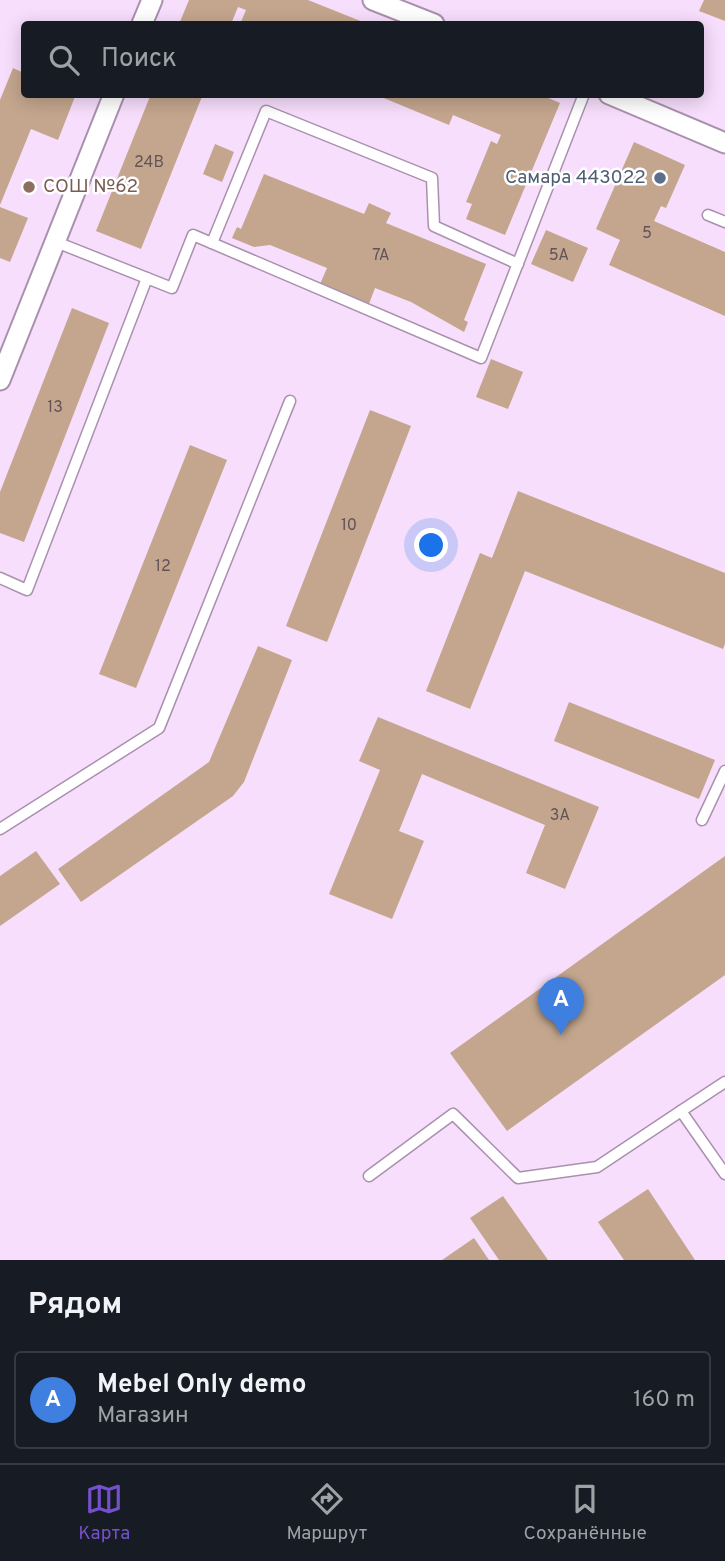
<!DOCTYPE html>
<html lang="ru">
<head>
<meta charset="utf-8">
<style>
	body { margin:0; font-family:Overpass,sans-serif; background:#20242c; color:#f1f3f6 }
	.you { position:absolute; left:432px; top:546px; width:24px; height:24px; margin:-18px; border:5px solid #fff; border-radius:50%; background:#1a73e8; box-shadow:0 0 0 10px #1a73e833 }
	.badge { display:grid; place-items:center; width:46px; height:46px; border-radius:50%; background:#7451cb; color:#fff; font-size:23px; font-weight:700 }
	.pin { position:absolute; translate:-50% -58px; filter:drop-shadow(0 2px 4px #0008) }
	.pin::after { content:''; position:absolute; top:37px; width:24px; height:21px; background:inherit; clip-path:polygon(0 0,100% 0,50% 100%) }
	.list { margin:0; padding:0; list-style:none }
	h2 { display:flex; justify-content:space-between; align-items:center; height:91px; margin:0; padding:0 28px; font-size:30px }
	h2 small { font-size:23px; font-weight:400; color:#9ea1a6 }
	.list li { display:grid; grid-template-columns:46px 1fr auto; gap:21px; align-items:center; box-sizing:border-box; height:98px; margin:0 14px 14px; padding:0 14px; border:2px solid #363941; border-radius:7px }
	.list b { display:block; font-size:26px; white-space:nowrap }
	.list p { margin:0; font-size:23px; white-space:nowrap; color:#9ea1a6 }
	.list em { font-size:23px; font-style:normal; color:#9ea1a6 }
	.icon { flex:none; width:38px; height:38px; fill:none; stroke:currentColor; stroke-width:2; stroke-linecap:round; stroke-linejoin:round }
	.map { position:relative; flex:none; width:725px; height:1260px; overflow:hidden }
	.search { position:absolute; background:#171b24; box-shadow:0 4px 18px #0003; left:21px; right:21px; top:21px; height:77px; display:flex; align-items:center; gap:18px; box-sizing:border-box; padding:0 24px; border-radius:7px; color:#9ea1a6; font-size:26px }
	.sheet { height:203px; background:#171b24 }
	nav { display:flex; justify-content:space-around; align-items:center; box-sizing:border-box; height:98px; border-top:2px solid #363941; background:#171b24; font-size:19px; color:#9ea1a6 }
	nav a { display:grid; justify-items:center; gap:4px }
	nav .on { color:#7451cb }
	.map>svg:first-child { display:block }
	.building { fill:#c4a68e }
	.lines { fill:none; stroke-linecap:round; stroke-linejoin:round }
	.service-casing { stroke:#a991ae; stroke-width:13 }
	.minor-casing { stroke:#a991ae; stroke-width:23 }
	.service { stroke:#fff; stroke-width:10 }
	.minor { stroke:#fff; stroke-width:19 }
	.service-dot { fill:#5c6f8a; stroke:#fff; stroke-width:2.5 }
	.education-dot { fill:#8d6e63; stroke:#fff; stroke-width:2.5 }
	.labels { text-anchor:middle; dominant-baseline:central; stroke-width:5; stroke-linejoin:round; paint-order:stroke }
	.number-label { font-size:16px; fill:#625356 }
	.service-label { font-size:19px; fill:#4e5e75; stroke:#fff; text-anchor:end }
	.education-label { font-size:19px; fill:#785e54; stroke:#fff; text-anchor:start }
</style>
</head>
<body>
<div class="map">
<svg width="725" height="1260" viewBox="0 0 725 1260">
	<rect width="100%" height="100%" fill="#f7defc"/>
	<g class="building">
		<polygon points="189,0 308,0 368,24 240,24 246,10 238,7 231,24 179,24"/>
		<polygon points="704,0 725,0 725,21 699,11"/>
		<polygon points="13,68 24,73 24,94 76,94 58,140 31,129 0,205 0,100"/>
		<polygon points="151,94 203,94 141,249 96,231"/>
		<polygon points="374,94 539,94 560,103 505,235 466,219 472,204 466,202 491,141 497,144 501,135 453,115 449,125"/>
		<polygon points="634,142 685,165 666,208 661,206 654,221 725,252 725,316 609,265 620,240 596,229"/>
		<polygon points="215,144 234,152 222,182 203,174"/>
		<polygon points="264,174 364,214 369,203 391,213 386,223 486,264 464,320 468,322 464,332 411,302 375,288 369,304 320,284 327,268 270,245 254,247 232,238 237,227 241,229"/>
		<polygon points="0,207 28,218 10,262 0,258"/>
		<polygon points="546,230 588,248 573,282 531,264"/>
		<polygon points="72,308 109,323 24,542 0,533 0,492"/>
		<polygon points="491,359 523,372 508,409 476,397"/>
		<polygon points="370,410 411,426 327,642 286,626"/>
		<polygon points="190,445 227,460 136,688 99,674"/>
		<polygon points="518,491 725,573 725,644 723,649 525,571 470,709 426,691 480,553 492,558"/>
		<polygon points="258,646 292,660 244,782 233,796 81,902 58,869 209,762"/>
		<polygon points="569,702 715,760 699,799 554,741"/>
		<polygon points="378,717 599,807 565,889 526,873 545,825 422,774 399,831 424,841 392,919 329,894 380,770 359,761"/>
		<polygon points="36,851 60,884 0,926 0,876"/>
		<polygon points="725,856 725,975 507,1131 450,1053"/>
		<polygon points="648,1189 695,1260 624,1260 598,1222"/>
		<polygon points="503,1196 548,1260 499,1260 470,1218"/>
		<polygon points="474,1238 489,1260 442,1260"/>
	</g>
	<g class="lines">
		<defs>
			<g id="service">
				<polyline points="708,215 725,222"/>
				<polyline points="56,242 172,288 193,235 481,358 584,94"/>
				<polyline points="212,243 266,111 432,178 434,226 518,264"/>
				<polyline points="0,578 27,590 147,278"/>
				<polyline points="702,820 725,771"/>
				<polyline points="0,829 159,728 290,401"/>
				<polyline points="681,1111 725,1082"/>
				<polyline points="369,1176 453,1114 518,1178 597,1167 681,1111 725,1174"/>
			</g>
			<g id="minor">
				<polyline points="373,0 434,24"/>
				<polyline points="142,24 152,0"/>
				<polyline points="609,94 725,143"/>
				<polyline points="0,380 114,94"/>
			</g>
		</defs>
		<use href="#service" class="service-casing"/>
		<use href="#minor" class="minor-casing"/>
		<use href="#service" class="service"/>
		<use href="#minor" class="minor"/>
	</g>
	<circle class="service-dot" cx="660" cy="178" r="7"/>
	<circle class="education-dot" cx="29" cy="187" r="7"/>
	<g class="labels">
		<g class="number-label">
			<text x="149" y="163">24В</text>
			<text x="647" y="234">5</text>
			<text x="381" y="256">7А</text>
			<text x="559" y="256">5А</text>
			<text x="55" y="408">13</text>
			<text x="349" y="526">10</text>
			<text x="163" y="567">12</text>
			<text x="560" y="816">3А</text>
		</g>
		<g class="service-label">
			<text x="646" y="178">Самара 443022</text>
		</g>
		<g class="education-label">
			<text x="43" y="187">СОШ №62</text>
		</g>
	</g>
</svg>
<div class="you"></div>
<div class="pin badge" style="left:561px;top:1035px;background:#3f7fe0">A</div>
<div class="search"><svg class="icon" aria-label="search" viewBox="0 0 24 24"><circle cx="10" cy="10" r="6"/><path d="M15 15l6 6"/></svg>Поиск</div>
</div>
<section class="sheet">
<h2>Рядом<small></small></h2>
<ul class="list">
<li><span class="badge" style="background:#3f7fe0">A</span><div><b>Mebel Only demo</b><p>Магазин</p></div><em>160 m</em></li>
</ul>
</section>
<nav>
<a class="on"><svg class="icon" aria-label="map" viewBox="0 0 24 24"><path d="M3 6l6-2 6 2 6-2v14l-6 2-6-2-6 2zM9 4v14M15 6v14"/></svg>Карта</a>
<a><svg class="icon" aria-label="directions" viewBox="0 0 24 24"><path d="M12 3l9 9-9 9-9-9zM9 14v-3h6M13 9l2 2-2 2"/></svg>Маршрут</a>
<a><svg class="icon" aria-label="saved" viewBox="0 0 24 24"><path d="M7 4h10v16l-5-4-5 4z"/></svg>Сохранённые</a>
</nav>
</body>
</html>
